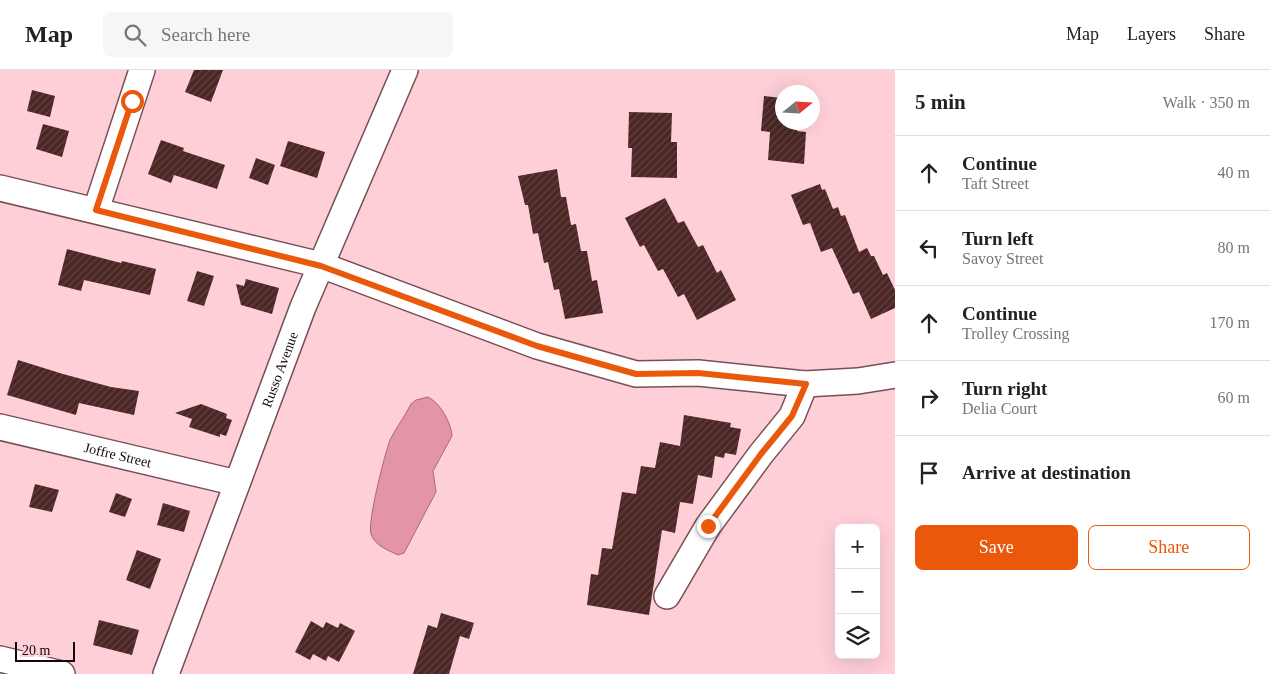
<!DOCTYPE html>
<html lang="en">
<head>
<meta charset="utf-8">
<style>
	body { margin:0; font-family:Georgia,serif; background:#f6f6f6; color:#222 }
	.controls { position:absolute; right:15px; bottom:15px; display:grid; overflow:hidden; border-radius:8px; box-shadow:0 5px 20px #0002 }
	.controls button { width:45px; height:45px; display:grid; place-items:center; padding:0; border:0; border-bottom:1px solid #e0e0e0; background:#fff; color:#222; font:25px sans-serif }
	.compass { position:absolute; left:775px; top:15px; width:45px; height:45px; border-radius:50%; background:#fff; box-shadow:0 5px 20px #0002; rotate:72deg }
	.scale { position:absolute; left:15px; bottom:12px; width:60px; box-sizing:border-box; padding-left:5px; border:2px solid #16070a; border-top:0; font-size:14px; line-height:18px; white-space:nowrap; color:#16070a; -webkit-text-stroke:4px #ffcfd8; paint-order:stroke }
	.stop { position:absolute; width:15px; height:15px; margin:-11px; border:4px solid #ea580c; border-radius:50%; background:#fff }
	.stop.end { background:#ea580c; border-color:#fff; box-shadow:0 1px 5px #0008 }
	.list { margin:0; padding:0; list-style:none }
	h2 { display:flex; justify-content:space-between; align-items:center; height:65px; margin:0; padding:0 20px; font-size:21px }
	h2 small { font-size:16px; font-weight:400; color:#767676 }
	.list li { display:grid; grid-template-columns:32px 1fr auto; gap:15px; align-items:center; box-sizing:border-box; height:75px; padding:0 20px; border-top:1px solid #e0e0e0 }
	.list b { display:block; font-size:19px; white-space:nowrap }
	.list p { margin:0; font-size:16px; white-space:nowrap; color:#767676 }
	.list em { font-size:16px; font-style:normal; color:#767676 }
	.actions { display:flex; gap:10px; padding:15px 20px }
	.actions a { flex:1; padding:11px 0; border:1px solid #ea580c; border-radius:8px; text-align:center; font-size:18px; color:#ea580c }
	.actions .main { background:#ea580c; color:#fff }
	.icon { flex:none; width:28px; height:28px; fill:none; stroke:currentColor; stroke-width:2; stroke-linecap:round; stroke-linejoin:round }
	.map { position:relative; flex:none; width:895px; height:604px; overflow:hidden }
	header { display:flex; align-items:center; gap:30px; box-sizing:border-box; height:70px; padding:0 25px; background:#fff; border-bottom:1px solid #e0e0e0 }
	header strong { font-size:24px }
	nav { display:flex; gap:28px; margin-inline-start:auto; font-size:18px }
	.search { width:350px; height:45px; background:#f6f6f6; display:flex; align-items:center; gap:12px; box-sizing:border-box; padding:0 18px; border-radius:8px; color:#767676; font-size:19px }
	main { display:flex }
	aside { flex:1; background:#fff }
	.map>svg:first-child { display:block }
	.water { fill:#e394a6; stroke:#a66a77 }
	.building { fill:url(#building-hatch) }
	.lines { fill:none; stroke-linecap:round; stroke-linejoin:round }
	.minor-casing { stroke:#774f57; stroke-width:28 }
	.minor { stroke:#fff; stroke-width:25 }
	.route { stroke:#ea580c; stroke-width:6 }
	.labels { text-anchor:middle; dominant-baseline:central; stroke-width:5; stroke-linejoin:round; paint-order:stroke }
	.street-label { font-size:14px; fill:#16070a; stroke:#ffcfd8 }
</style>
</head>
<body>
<header>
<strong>Map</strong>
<div class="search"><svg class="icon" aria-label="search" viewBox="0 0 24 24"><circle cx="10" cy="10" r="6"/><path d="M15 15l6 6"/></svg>Search here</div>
<nav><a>Map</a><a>Layers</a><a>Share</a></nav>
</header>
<main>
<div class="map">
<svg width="895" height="604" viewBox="0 0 895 604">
	<defs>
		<pattern id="building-hatch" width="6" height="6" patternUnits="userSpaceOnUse" patternTransform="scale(1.25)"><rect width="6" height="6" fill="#4b2624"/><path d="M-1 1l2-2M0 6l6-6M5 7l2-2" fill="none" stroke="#614341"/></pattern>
	</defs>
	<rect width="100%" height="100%" fill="#ffcfd8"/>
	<path class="water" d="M428,327C440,333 451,352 452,366L433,401L436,422L404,483L398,485C388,480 375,476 371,464C367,453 385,383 390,370C396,358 405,346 411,334L416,330Z"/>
	<g class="building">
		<polygon points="194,0 223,0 211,32 185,22"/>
		<polygon points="32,20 55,26 50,47 27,41"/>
		<polygon points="764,26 782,28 782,52 798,52 797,61 806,62 804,94 768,90 770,62 761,61"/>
		<polygon points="629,42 672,43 671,72 677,72 677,108 631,107 632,78 628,78"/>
		<polygon points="43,54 69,61 62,87 36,79"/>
		<polygon points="161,70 184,78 183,81 225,95 217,119 174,105 171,113 148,104"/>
		<polygon points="288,71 325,82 317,108 280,96"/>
		<polygon points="256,88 275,95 268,115 249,108"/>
		<polygon points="557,99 561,127 566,127 571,155 576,154 581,181 587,181 592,211 597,210 603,243 565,249 559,219 554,220 548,192 544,193 538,163 533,164 528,135 525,135 518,106"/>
		<polygon points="820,114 822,120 825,119 833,139 838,137 841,146 845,145 859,182 867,178 871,186 874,186 883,205 887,203 895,220 895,238 871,249 859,222 853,224 832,178 821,182 810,153 803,155 791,125"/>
		<polygon points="665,128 678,153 684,151 698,177 703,175 717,203 721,200 736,230 697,250 684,224 678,227 663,199 658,201 644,175 640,177 625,148"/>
		<polygon points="67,179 121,193 122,191 156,199 150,225 84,210 81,221 58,215"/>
		<polygon points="197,201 214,206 204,236 187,231"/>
		<polygon points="246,209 279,218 272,244 241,235 236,214 244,216"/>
		<polygon points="18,290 63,304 111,317 139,321 134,345 79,333 76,345 7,325"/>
		<polygon points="201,334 227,344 226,348 232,350 226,366 220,364 220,367 189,357 192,349 175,343"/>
		<polygon points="684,345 731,353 730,357 741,359 736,385 725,383 724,388 715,386 712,408 698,405 693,434 680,432 675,463 662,460 649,545 587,535 591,504 598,505 602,478 612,479 622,422 636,424 641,396 655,398 660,372 680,376"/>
		<polygon points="35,414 59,420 52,442 29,437"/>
		<polygon points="116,423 132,429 125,447 109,442"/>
		<polygon points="163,433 190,441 184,462 157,455"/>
		<polygon points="137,480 161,489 150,519 126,510"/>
		<polygon points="441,543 474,553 469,569 460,566 449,604 413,604 428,555 437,558"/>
		<polygon points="99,550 139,560 132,585 93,575"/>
		<polygon points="311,551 323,558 326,552 338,558 340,553 355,561 339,592 328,586 326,591 313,584 310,590 295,582"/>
	</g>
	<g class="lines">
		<defs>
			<g id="minor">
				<polyline points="0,118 321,195 537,276 636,304 698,303 805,314 858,311 895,305"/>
				<polyline points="96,140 142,0"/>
				<path id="s1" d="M0,357L237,413"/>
				<polyline points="667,526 708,456 761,384 792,346 805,314"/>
				<polyline points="0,589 62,604"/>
				<path id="s2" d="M166,604L303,237L405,0"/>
			</g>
		</defs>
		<use href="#minor" class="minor-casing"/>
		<use href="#minor" class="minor"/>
	</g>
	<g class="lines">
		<polyline class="route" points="132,31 96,140 321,196 537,276 636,304 698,303 806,314 792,346 761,384 708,456"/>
	</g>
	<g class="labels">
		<g class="street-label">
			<text stroke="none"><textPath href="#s2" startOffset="325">Russo Avenue</textPath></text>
			<text stroke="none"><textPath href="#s1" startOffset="121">Joffre Street</textPath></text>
		</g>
	</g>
</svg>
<div class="controls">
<button>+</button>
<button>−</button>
<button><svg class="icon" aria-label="layers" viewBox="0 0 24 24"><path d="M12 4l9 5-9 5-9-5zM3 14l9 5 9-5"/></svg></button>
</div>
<svg class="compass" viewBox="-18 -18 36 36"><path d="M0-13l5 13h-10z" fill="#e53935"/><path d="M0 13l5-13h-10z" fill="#767676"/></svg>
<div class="scale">20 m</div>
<div class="stop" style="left:132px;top:31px"></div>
<div class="stop end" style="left:708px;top:456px"></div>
</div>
<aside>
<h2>5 min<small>Walk · 350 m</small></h2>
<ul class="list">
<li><svg class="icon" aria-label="ahead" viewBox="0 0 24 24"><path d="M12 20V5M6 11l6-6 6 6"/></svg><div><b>Continue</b><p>Taft Street</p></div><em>40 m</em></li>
<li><svg class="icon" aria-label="left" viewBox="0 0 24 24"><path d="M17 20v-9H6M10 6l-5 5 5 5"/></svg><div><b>Turn left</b><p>Savoy Street</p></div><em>80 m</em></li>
<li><svg class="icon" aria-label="ahead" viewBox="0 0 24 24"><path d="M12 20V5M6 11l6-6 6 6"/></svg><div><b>Continue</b><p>Trolley Crossing</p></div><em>170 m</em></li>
<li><svg class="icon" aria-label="right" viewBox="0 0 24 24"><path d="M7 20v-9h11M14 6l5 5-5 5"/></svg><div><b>Turn right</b><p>Delia Court</p></div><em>60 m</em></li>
<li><svg class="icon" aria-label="arrive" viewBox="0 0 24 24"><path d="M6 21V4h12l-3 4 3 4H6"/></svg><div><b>Arrive at destination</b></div></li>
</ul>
<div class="actions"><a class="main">Save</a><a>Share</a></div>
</aside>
</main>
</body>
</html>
